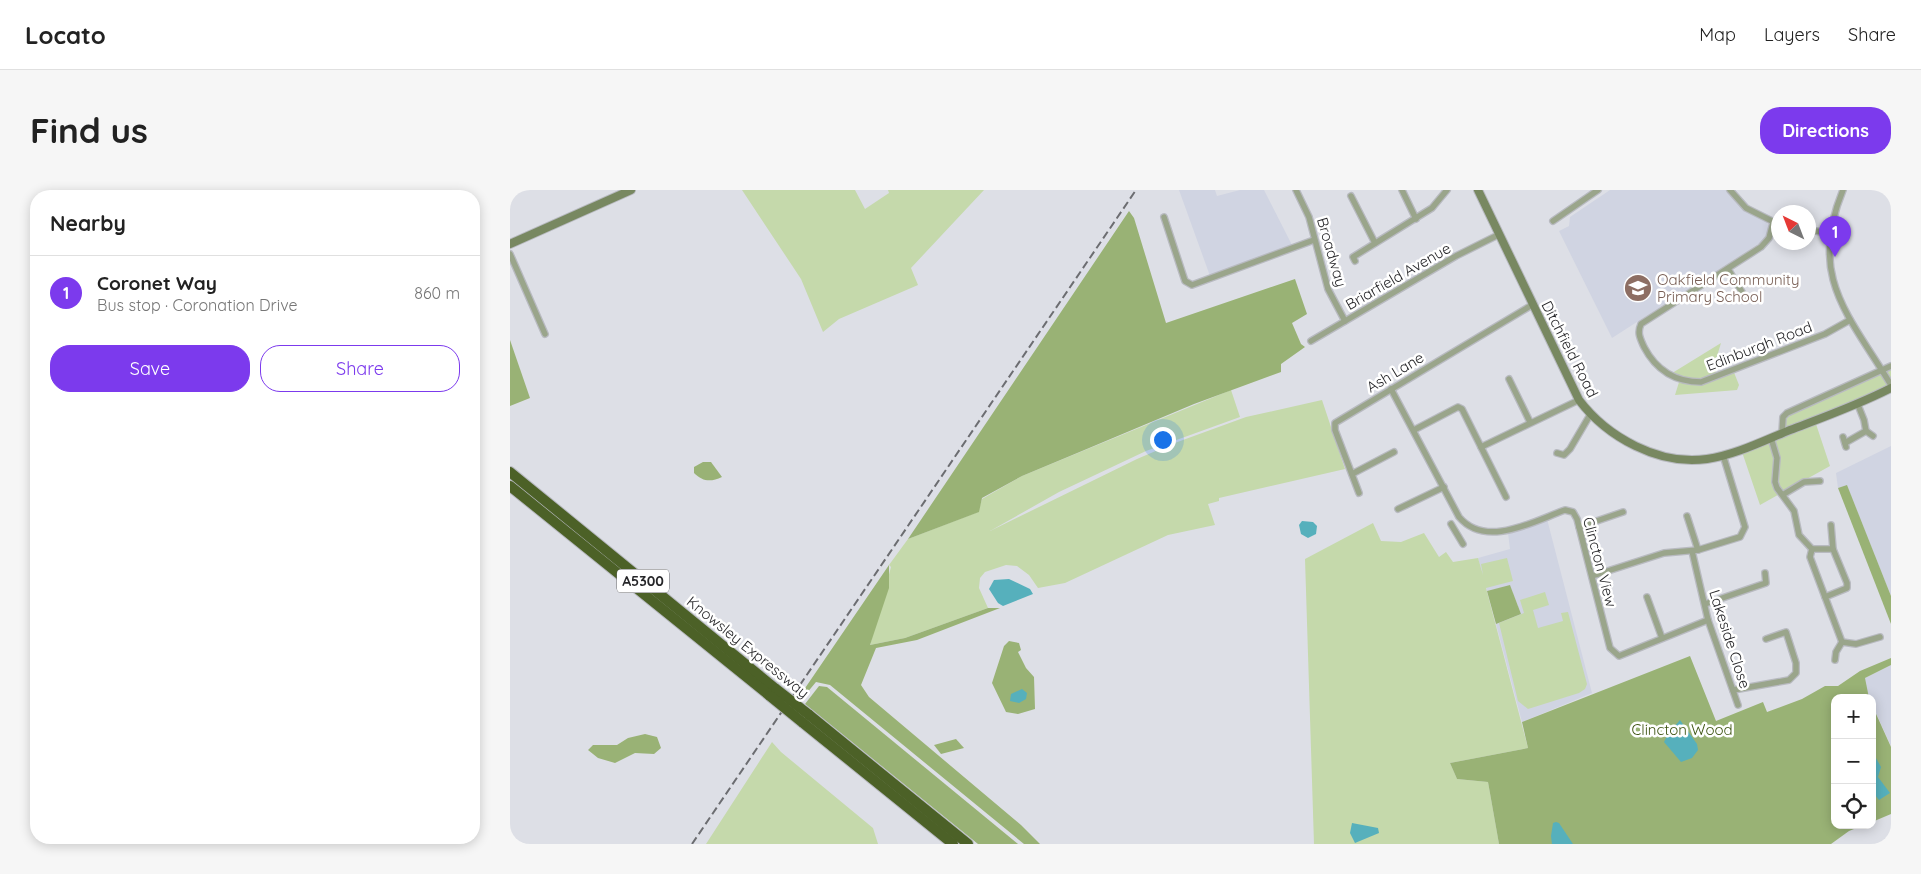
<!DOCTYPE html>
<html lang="en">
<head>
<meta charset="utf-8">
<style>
	body { margin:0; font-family:Quicksand,sans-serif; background:#f6f6f6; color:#222 }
	.controls { position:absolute; right:15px; bottom:15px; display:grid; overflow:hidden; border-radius:10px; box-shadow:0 2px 12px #0003 }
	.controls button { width:45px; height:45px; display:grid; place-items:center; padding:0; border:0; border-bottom:1px solid #e0e0e0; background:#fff; color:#222; font:25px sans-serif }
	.compass { position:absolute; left:1261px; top:15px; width:45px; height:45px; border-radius:50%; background:#fff; box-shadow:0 2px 12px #0003; rotate:318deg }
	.you { position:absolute; left:652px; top:249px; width:18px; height:18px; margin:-12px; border:4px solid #fff; border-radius:50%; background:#1a73e8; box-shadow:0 0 0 8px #1a73e833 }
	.badge { display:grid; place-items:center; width:32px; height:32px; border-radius:50%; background:#7c3aed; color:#fff; font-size:16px; font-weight:700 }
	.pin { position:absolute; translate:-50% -41px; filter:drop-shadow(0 1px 2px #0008) }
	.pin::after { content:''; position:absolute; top:26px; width:18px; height:15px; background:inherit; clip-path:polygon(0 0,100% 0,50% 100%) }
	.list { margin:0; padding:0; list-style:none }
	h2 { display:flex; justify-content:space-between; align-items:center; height:65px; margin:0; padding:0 20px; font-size:21px }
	h2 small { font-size:16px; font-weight:400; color:#767676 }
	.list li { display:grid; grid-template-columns:32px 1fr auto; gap:15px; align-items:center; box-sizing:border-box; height:75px; padding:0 20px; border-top:1px solid #e0e0e0 }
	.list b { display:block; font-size:19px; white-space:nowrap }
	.list p { margin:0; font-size:16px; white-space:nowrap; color:#767676 }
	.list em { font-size:16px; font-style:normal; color:#767676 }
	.actions { display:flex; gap:10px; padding:15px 20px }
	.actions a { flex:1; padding:11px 0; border:1px solid #7c3aed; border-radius:20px; text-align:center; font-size:18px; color:#7c3aed }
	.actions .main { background:#7c3aed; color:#fff }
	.icon { flex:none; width:28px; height:28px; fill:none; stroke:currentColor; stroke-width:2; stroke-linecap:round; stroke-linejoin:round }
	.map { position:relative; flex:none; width:1381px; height:654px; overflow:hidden; border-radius:20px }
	header { display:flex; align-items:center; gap:30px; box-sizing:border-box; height:70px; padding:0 25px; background:#fff; border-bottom:1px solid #e0e0e0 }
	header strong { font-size:24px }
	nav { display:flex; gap:28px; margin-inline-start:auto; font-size:18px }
	.intro { display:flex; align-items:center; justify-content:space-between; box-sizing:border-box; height:120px; padding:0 30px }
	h1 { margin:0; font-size:35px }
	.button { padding:12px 22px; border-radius:20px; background:#7c3aed; color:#fff; font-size:18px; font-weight:700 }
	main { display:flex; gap:30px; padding:0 30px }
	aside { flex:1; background:#fff; border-radius:20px; box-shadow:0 2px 12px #0003 }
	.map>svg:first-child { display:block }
	.built { fill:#d0d4e2 }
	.green { fill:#c5d9ab }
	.forest { fill:#99b275 }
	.water { fill:#56b0bc }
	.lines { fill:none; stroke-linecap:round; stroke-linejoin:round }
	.street-casing { stroke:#b8bac0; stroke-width:8 }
	.secondary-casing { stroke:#b8bac0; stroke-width:10 }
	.highway-casing { stroke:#b8bac0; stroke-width:12 }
	.street { stroke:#9aa58b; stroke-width:5.5 }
	.secondary { stroke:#788861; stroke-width:8 }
	.highway { stroke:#4c6127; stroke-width:10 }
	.rail { stroke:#6c6d71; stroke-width:2; stroke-dasharray:8 4; stroke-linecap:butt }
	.highway-bridge-casing { stroke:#b8bac0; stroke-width:12; stroke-linecap:butt }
	.highway-bridge { stroke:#4c6127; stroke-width:10 }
	.labels { text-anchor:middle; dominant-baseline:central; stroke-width:5; stroke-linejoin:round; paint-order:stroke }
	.shield { fill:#fff; stroke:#676769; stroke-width:1 }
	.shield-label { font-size:14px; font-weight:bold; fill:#262629 }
	.street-label { font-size:15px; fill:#262629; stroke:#fff }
	.education-label { font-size:15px; fill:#785e54; stroke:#fff; text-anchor:start }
	.park-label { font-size:15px; fill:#3f5513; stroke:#fff }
</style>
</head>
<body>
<header>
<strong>Locato</strong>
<nav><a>Map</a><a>Layers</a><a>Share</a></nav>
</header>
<div class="intro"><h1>Find us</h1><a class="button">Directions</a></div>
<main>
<aside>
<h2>Nearby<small></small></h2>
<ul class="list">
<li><span class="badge">1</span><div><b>Coronet Way</b><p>Bus stop · Coronation Drive</p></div><em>860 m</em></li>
</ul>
<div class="actions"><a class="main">Save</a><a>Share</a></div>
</aside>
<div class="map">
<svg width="1381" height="654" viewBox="0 0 1381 654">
	<rect width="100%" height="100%" fill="#dddfe6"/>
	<g class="built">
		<polygon points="669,0 705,0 707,6 730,0 754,0 782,55 700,86"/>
		<polygon points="1100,0 1217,0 1224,10 1256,31 1260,38 1256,49 1102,148 1049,41 1059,36 1060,27"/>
		<polygon points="1381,256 1381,406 1337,296 1328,298 1326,283"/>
		<polygon points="1037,329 1082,503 1012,532 986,434 1011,424 1000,396 977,401 968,368 1000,359 998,343"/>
		<polygon points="1381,475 1381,556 1362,514 1362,508 1360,508 1356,499 1355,488"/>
	</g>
	<g class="green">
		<polygon points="232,0 345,0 355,19 379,3 378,0 474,0 401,78 408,95 329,129 313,142 291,89"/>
		<polygon points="1211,153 1204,176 1207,186 1223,180 1229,195 1227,200 1165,205 1170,189 1159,185"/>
		<polygon points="1381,176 1381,198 1305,231 1320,276 1250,315 1231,259 1272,243 1273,227"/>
		<polygon points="721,200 730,227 636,261 549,302 480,341 627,269 662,254 736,227 812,210 835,279 709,308 709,311 698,314 705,335 658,345 555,393 528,398 519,385 507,376 496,375 475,382 470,388 469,398 478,418 395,448 360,455 381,377 379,375 398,349 468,322 472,309 512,286"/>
		<polygon points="863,333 871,351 891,352 914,343 929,367 936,362 943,372 968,368 973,385 971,374 997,368 1003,391 976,398 1018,558 940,573 947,589 978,592 989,654 804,654 795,369"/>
		<polygon points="1035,402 1039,415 1023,420 1028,438 1053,431 1051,423 1058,422 1077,494 1075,499 1069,503 1018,519 1008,511 989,433 1014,423 1010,410"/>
		<polygon points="262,552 271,562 363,638 368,654 196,654"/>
	</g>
	<g class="forest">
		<polygon points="619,21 624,28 656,133 785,89 797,124 782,133 791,154 795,157 771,174 771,182 684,214 572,261 512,286 472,308 469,322 398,349"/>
		<polygon points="0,150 20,208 0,216"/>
		<path d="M193,272H201L212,287C201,292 193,292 184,283V277Z"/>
		<polygon points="1337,295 1381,406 1381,434 1328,298"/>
		<polygon points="379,375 379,398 360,455 395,448 478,418 490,418 407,450 366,458 351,495 359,507 511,635 530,654 514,654 320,495 306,492 291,510 289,507"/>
		<polygon points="1000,395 1011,424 986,434 977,401"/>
		<polygon points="499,451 509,453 511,460 508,462 516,478 524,487 525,519 508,524 496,522 482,493 494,456"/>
		<polygon points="1180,466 1206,531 1253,512 1257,522 1292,509 1315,496 1328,496 1350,481 1381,468 1381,475 1355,488 1359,508 1325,508 1325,635 1354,635 1339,641 1321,654 989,654 978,592 947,589 940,573 1018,558 1012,532"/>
		<polygon points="309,496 317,497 508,654 468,654 295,514"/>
		<polygon points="1362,515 1381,557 1381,624 1362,632"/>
		<polygon points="135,544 147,547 151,558 144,564 125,563 105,573 88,568 78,560 83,555 107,555 118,548"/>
		<polygon points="446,549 454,558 431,564 424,555"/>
	</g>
	<g class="water">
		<polygon points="792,331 803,332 807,336 806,344 798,348 791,344 789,335"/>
		<polygon points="499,389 520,399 523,404 493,416 488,413 479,399 484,390"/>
		<polygon points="512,499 517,503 516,509 509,513 500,511 501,504"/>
		<polygon points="1170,530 1187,554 1188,560 1182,568 1171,572 1154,552 1158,544"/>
		<polygon points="1362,561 1371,577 1368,587 1380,603 1369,610 1362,601"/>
		<polygon points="1046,632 1049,633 1063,654 1042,654 1041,646 1043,633"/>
		<polygon points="842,633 868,638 869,643 845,653 840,643"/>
	</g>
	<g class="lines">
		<defs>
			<g id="street">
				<polyline points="786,0 799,27 818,99 835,131"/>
				<polyline points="892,0 906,29"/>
				<polyline points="1220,0 1236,18 1268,34"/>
				<path d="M1333,0C1297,87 1339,125 1381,195"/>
				<polyline points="841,6 865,53"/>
				<polyline points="654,27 675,91 682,95 804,50"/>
				<polyline points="1043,31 1088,0"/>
				<path d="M1263,33L1259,48L1251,57L1131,134C1127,143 1130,148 1134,157C1146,180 1165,192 1191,192L1315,144L1340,130"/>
				<polyline points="1298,40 1320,43"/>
				<polyline points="0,64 35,144"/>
				<polyline points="845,71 843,67 922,18 937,0"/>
				<polyline points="1218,79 1235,107"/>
				<polyline points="801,151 946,66 988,45"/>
				<polyline points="999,189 1020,232"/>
				<path d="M881,199L949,327C976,359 1024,331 1055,320L1063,322L1067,329L1100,458L1109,466L1198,430"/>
				<polyline points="1348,215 1354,230 1356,241"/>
				<polyline points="904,240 948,217 952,219 996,307"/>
				<polyline points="1272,243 1273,227 1277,223 1381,176"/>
				<polyline points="1333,247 1336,257"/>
				<polyline points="1261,248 1267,268 1265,292 1267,298 1284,321 1289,345 1302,359 1323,359 1337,393 1337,398 1315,407"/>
				<polyline points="1335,253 1356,241 1363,246"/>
				<polyline points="971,257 1069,210"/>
				<polyline points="1047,263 1054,265 1060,259 1080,225"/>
				<polyline points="842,284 884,262"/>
				<polyline points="849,303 825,240 825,233 1022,115"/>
				<polyline points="1274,304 1294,292 1310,291"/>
				<polyline points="888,319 934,297"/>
				<polyline points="1177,326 1188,360"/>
				<polyline points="941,334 953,354"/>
				<polyline points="1321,335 1323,359"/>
				<polyline points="1069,337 1113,322"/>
				<polyline points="1302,359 1300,367 1332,452"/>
				<polyline points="1182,361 1198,430 1228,515"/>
				<polyline points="1082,386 1154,363 1188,360 1230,347 1235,337 1213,265"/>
				<polyline points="1137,407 1152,448"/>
				<polyline points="1195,414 1256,393 1255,383"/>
				<polyline points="1332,452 1346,454 1370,447"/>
				<polyline points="1325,470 1326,462 1332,452"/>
				<polyline points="1223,500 1279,490 1286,483 1286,473 1276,442 1256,449"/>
			</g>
			<g id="secondary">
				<path d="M968,0L1069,210C1097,247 1149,276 1197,269C1225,265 1253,251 1280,240C1314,227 1348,215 1381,198"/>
				<polyline points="0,54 121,0"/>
			</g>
			<g id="highway">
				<polyline points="0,282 266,499"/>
				<polyline points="0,296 260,506"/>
				<polyline points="298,524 458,654"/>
				<polyline points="292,532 443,654"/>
				<polyline points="1378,654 1381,652"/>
			</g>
		</defs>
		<use href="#street" class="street-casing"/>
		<use href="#secondary" class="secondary-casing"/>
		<use href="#highway" class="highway-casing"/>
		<use href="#street" class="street"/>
		<use href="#secondary" class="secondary"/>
		<use href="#highway" class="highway"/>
		<polyline class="rail" points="182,654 626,0"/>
		<defs>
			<g id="highway-bridge">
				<polyline points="266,499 298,524"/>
				<polyline points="260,506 292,532"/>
			</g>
		</defs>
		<use href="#highway-bridge" class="highway-bridge-casing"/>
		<use href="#highway-bridge" class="highway-bridge"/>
	</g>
	<defs>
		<symbol id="school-disc" viewBox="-11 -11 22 22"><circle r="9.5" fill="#8d6e63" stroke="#fff"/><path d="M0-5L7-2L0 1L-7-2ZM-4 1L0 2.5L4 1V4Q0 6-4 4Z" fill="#fff"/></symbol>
	</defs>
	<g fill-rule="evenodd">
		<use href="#school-disc" x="1112" y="82" width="32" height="32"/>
	</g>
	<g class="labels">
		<rect class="shield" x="107" y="379.5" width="52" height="23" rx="4"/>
		<g class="shield-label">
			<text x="133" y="391">A5300</text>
		</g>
		<g class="street-label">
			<text transform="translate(822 62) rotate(74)">Broadway</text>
			<text transform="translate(888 86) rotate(-30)">Briarfield Avenue</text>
			<text transform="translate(1249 156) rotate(-21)">Edinburgh Road</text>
			<text transform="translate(1060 159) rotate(63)">Ditchfield Road</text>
			<text transform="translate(885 182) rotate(-31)">Ash Lane</text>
			<text transform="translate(1090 372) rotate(75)">Clincton View</text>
			<text transform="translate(1220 449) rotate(72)">Lakeside Close</text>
			<text transform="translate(238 457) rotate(39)">Knowsley Expressway</text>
		</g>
		<g class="education-label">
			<text x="1147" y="89">Oakfield Community<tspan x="1147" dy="17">Primary School</tspan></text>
		</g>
		<g class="park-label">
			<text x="1172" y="539">Clincton Wood</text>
		</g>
	</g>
</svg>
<div class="controls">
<button>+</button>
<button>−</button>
<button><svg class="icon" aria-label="locate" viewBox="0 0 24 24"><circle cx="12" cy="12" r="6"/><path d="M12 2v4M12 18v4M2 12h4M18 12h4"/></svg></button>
</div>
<svg class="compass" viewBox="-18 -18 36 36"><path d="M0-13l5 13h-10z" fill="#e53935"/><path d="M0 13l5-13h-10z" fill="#767676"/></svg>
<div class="you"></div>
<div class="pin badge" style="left:1325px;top:67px">1</div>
</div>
</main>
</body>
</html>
